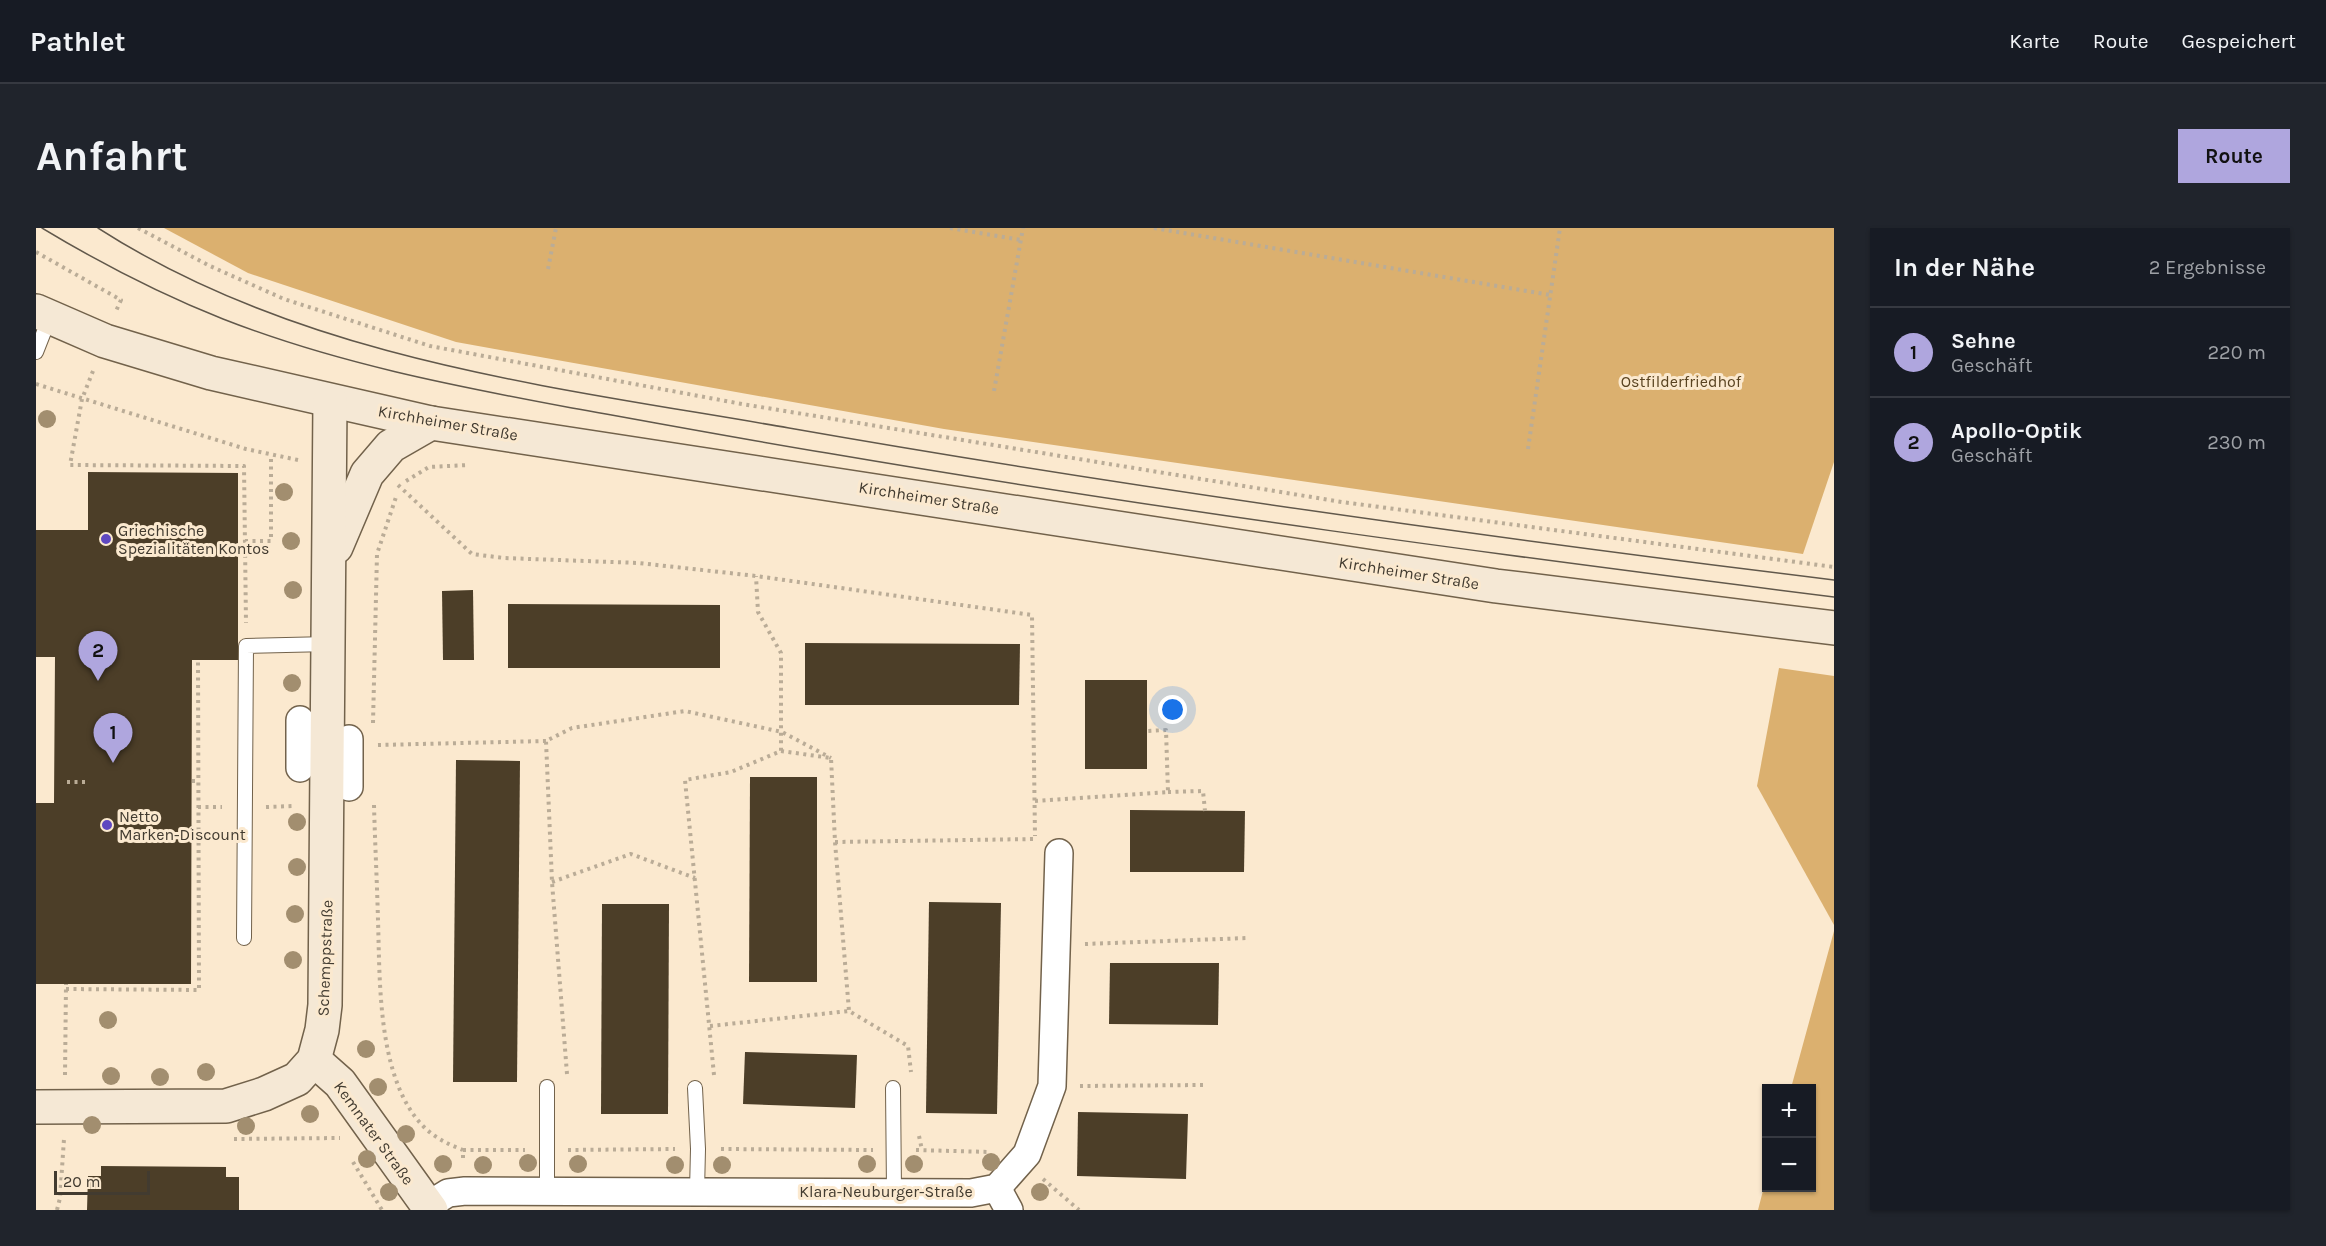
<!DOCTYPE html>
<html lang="de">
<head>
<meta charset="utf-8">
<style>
	body { margin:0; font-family:Karla,sans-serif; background:#20242c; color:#f1f3f6 }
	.controls { position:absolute; right:18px; bottom:18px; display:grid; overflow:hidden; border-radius:0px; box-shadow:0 2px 4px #0004 }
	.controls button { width:54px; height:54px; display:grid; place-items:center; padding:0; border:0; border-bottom:2px solid #363941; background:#171b24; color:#f1f3f6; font:30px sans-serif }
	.scale { position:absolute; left:18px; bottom:15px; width:96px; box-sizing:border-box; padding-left:6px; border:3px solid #423b30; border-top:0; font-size:16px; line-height:21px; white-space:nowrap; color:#423b30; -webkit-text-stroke:4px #fbe9cf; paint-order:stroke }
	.you { position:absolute; left:1137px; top:482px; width:21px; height:21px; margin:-15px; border:4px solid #fff; border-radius:50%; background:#1a73e8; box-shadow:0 0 0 9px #1a73e833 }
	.badge { display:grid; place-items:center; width:39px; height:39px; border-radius:50%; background:#afa6de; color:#111; font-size:20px; font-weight:700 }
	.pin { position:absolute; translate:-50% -50px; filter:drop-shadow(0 2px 3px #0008) }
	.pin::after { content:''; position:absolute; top:32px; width:21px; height:18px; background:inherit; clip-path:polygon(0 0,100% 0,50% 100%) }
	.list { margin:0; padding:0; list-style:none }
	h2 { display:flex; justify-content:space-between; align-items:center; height:78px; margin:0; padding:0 24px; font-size:26px }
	h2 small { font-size:20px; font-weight:400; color:#9ea1a6 }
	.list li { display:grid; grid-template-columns:39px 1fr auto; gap:18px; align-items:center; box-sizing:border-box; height:90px; padding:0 24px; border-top:2px solid #363941 }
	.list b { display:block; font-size:22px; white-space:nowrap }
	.list p { margin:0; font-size:20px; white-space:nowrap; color:#9ea1a6 }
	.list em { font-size:20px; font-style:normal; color:#9ea1a6 }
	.map { position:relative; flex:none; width:1798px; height:982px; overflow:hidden; border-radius:0px }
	header { display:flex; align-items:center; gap:36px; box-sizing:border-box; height:84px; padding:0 30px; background:#171b24; border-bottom:2px solid #363941 }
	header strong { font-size:28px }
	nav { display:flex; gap:33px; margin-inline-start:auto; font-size:21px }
	.intro { display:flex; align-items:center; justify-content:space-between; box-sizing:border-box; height:144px; padding:0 36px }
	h1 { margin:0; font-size:42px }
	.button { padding:15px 27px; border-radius:0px; background:#afa6de; color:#111; font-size:21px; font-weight:700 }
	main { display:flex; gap:36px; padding:0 36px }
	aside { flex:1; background:#171b24; border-radius:0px; box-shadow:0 2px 4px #0004 }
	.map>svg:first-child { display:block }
	.green { fill:#dbb06f }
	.building { fill:#4c3e28 }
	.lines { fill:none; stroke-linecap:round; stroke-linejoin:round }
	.lane-casing { stroke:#72624b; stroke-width:16 }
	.street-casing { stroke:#72624b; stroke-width:30 }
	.secondary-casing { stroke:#72624b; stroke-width:36 }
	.path { stroke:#baac97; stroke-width:4; stroke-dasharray:3 4.5; stroke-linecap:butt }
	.lane { stroke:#fff; stroke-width:14 }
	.street { stroke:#fff; stroke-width:27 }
	.secondary { stroke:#f5e8d5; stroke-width:33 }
	.tram { stroke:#61584b; stroke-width:1.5 }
	.tree { fill:#a28e6f }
	.poi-dot { fill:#5f48c0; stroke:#fbe9cf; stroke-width:2 }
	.labels { text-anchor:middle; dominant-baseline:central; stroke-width:6; stroke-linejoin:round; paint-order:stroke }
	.park-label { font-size:16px; fill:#594321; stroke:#fbe9cf }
	.street-label { font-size:16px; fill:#423b30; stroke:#fbe9cf }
	.poi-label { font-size:16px; fill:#423b30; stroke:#fbe9cf; text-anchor:start }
</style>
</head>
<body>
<header>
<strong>Pathlet</strong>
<nav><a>Karte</a><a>Route</a><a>Gespeichert</a></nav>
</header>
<div class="intro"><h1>Anfahrt</h1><a class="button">Route</a></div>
<main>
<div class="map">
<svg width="1798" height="982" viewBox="0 0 1798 982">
	<rect width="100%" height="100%" fill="#fbe9cf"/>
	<g class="green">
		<polygon points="128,0 1798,0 1798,234 1767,326 908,201 420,114 212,45"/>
		<polygon points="1743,440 1798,448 1798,697 1721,558"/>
		<polygon points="1798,703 1798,982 1722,982 1730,951 1730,960 1776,960 1776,860 1755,860"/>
	</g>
	<g class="building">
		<polygon points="52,244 202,245 202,432 156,432 155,756 0,756 0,575 18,575 19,429 0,429 0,302 52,302"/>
		<polygon points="437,362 438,432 407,432 406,363"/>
		<polygon points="472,376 684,377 684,440 472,440"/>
		<polygon points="769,415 984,416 983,477 769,477"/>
		<rect x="1049" y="452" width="62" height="89"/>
		<polygon points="420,532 484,533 481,854 417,854"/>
		<polygon points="714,549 781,549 781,754 713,754"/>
		<polygon points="1094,582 1209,583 1208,644 1094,644"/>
		<polygon points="893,674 965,675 961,886 890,885"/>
		<polygon points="566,676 633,676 632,886 565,886"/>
		<polygon points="1074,735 1183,735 1182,797 1073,796"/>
		<polygon points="709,824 821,827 819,880 707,876"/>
		<polygon points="1042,884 1152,886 1150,951 1041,948"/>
		<polygon points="65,938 190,939 190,949 203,949 203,982 51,982 52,948 65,948"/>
	</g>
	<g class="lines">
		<defs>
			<g id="lane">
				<polyline points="0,124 13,91"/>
				<polyline points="208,710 210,418 293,416"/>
				<polyline points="511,859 511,964"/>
				<polyline points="659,860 662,921 661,963"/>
				<polyline points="857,860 858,963"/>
			</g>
			<g id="street">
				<polyline points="264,540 264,492"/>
				<polyline points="313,559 313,511"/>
				<polyline points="961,960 973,982"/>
				<polyline points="391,978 412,965 429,963 935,965 961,960 991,926 1016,858 1023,625"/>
			</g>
			<g id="secondary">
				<polyline points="0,83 69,113 175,145 395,195 1460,358 1798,400"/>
				<polyline points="300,319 331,246 355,218 395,195"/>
				<polyline points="278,832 304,855 395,982"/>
				<polyline points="0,879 190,878 228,866 261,851 278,832 286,802 289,777 294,173"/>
			</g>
		</defs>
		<use href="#lane" class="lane-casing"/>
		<use href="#street" class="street-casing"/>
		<use href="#secondary" class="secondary-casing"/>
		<g class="path">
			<polyline points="102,0 174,38 248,71 394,118 706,176 1306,274 1798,339"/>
			<polyline points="914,0 985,12"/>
			<polyline points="1118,0 1514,67"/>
			<polyline points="0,24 85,72 80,83"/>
			<polyline points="512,41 520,0"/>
			<polyline points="57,143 46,171 34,237 208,238 210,395"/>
			<polyline points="0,156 210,221 262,232"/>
			<polyline points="958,163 987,0"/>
			<polyline points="1492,221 1524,0"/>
			<polyline points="370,253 393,239 432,237"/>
			<polyline points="362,257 436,326 468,330 603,335 720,348 996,387 999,608"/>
			<polyline points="209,313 235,313 235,228"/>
			<polyline points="337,495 341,326 360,269"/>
			<polyline points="342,517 510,513"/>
			<polyline points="745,523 795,530 799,614 813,783"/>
			<polyline points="156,553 162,553"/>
			<polyline points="31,554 51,554"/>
			<polyline points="1132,564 1167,563 1169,583"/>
			<polyline points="999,573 1132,564 1130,502 1111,503"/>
			<path d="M338,577C339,615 341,654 342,692C344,753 341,852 388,899C399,910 412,916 427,922V933"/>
			<polyline points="162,579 186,579"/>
			<polyline points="230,579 258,578"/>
			<polyline points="799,614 999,611"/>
			<polyline points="516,654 595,626 659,650"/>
			<polyline points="1049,716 1212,710"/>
			<polyline points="30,761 163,762 162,432"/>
			<polyline points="674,798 813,783 872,818 875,844"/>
			<polyline points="531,846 516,654 510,513 536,500 649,483 746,504 795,530"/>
			<polyline points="29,847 30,756"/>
			<polyline points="678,847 649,552 695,544 745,523 745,425 722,384 720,348"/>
			<polyline points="1044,858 1167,857"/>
			<polyline points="883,908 886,922"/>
			<polyline points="198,911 304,910"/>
			<polyline points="685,921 837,922"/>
			<polyline points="427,922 489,922"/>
			<polyline points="532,922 639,921"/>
			<polyline points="880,922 954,924"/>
			<polyline points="317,934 346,982"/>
			<polyline points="1007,951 1043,982"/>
			<polyline points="21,982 24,970 28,911"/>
		</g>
		<use href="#lane" class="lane"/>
		<use href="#street" class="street"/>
		<use href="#secondary" class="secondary"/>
		<g class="tram">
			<path d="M6,0C64,35 124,66 187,91C299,135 418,158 536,180C621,195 706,211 791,225C1126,282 1462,327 1798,369"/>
			<path d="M62,0C267,132 518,159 753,200C1100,261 1449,309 1798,352"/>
		</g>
	</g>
	<g class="tree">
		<circle cx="11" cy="191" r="9"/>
		<circle cx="248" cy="264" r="9"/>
		<circle cx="255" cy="313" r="9"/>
		<circle cx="257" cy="362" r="9"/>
		<circle cx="256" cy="455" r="9"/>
		<circle cx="261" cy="594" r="9"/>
		<circle cx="261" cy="639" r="9"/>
		<circle cx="259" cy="686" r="9"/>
		<circle cx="257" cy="732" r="9"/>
		<circle cx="72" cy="792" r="9"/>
		<circle cx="330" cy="821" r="9"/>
		<circle cx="170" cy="844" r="9"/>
		<circle cx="75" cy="848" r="9"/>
		<circle cx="124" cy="849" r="9"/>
		<circle cx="342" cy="859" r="9"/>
		<circle cx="274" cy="886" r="9"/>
		<circle cx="56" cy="897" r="9"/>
		<circle cx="210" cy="898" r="9"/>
		<circle cx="370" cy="906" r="9"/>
		<circle cx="331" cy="931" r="9"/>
		<circle cx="955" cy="934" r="9"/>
		<circle cx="492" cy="935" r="9"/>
		<circle cx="407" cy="936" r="9"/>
		<circle cx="542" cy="936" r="9"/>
		<circle cx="831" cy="936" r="9"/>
		<circle cx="878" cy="936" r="9"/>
		<circle cx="447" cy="937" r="9"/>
		<circle cx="639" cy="937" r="9"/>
		<circle cx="686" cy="937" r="9"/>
		<circle cx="353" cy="964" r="9"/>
		<circle cx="1004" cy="964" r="9"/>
	</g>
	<g class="poi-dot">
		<circle cx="70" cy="311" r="6"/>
		<circle cx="71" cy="597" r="6"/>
	</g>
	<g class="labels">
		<g class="park-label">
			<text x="1645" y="153">Ostfilderfriedhof</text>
		</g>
		<g class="street-label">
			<text transform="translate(412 195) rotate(10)">Kirchheimer Straße</text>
			<text transform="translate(893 270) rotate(9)">Kirchheimer Straße</text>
			<text transform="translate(1373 345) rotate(9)">Kirchheimer Straße</text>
			<text transform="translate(289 730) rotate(-88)">Schemppstraße</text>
			<text transform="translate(338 905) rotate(54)">Kemnater Straße</text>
			<text x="850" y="963">Klara-Neuburger-Straße</text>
		</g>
		<g class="poi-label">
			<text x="82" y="302">Griechische<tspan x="82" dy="18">Spezialitäten Kontos</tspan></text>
			<text x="83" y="588">Netto<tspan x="83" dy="18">Marken-Discount</tspan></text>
		</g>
	</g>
</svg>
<div class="controls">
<button>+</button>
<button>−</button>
</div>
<div class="scale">20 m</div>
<div class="you"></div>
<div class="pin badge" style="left:77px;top:535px">1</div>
<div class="pin badge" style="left:62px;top:453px">2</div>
</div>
<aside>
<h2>In der Nähe<small>2 Ergebnisse</small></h2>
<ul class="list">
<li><span class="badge">1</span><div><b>Sehne</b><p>Geschäft</p></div><em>220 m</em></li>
<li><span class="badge">2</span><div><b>Apollo-Optik</b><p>Geschäft</p></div><em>230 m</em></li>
</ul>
</aside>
</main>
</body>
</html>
